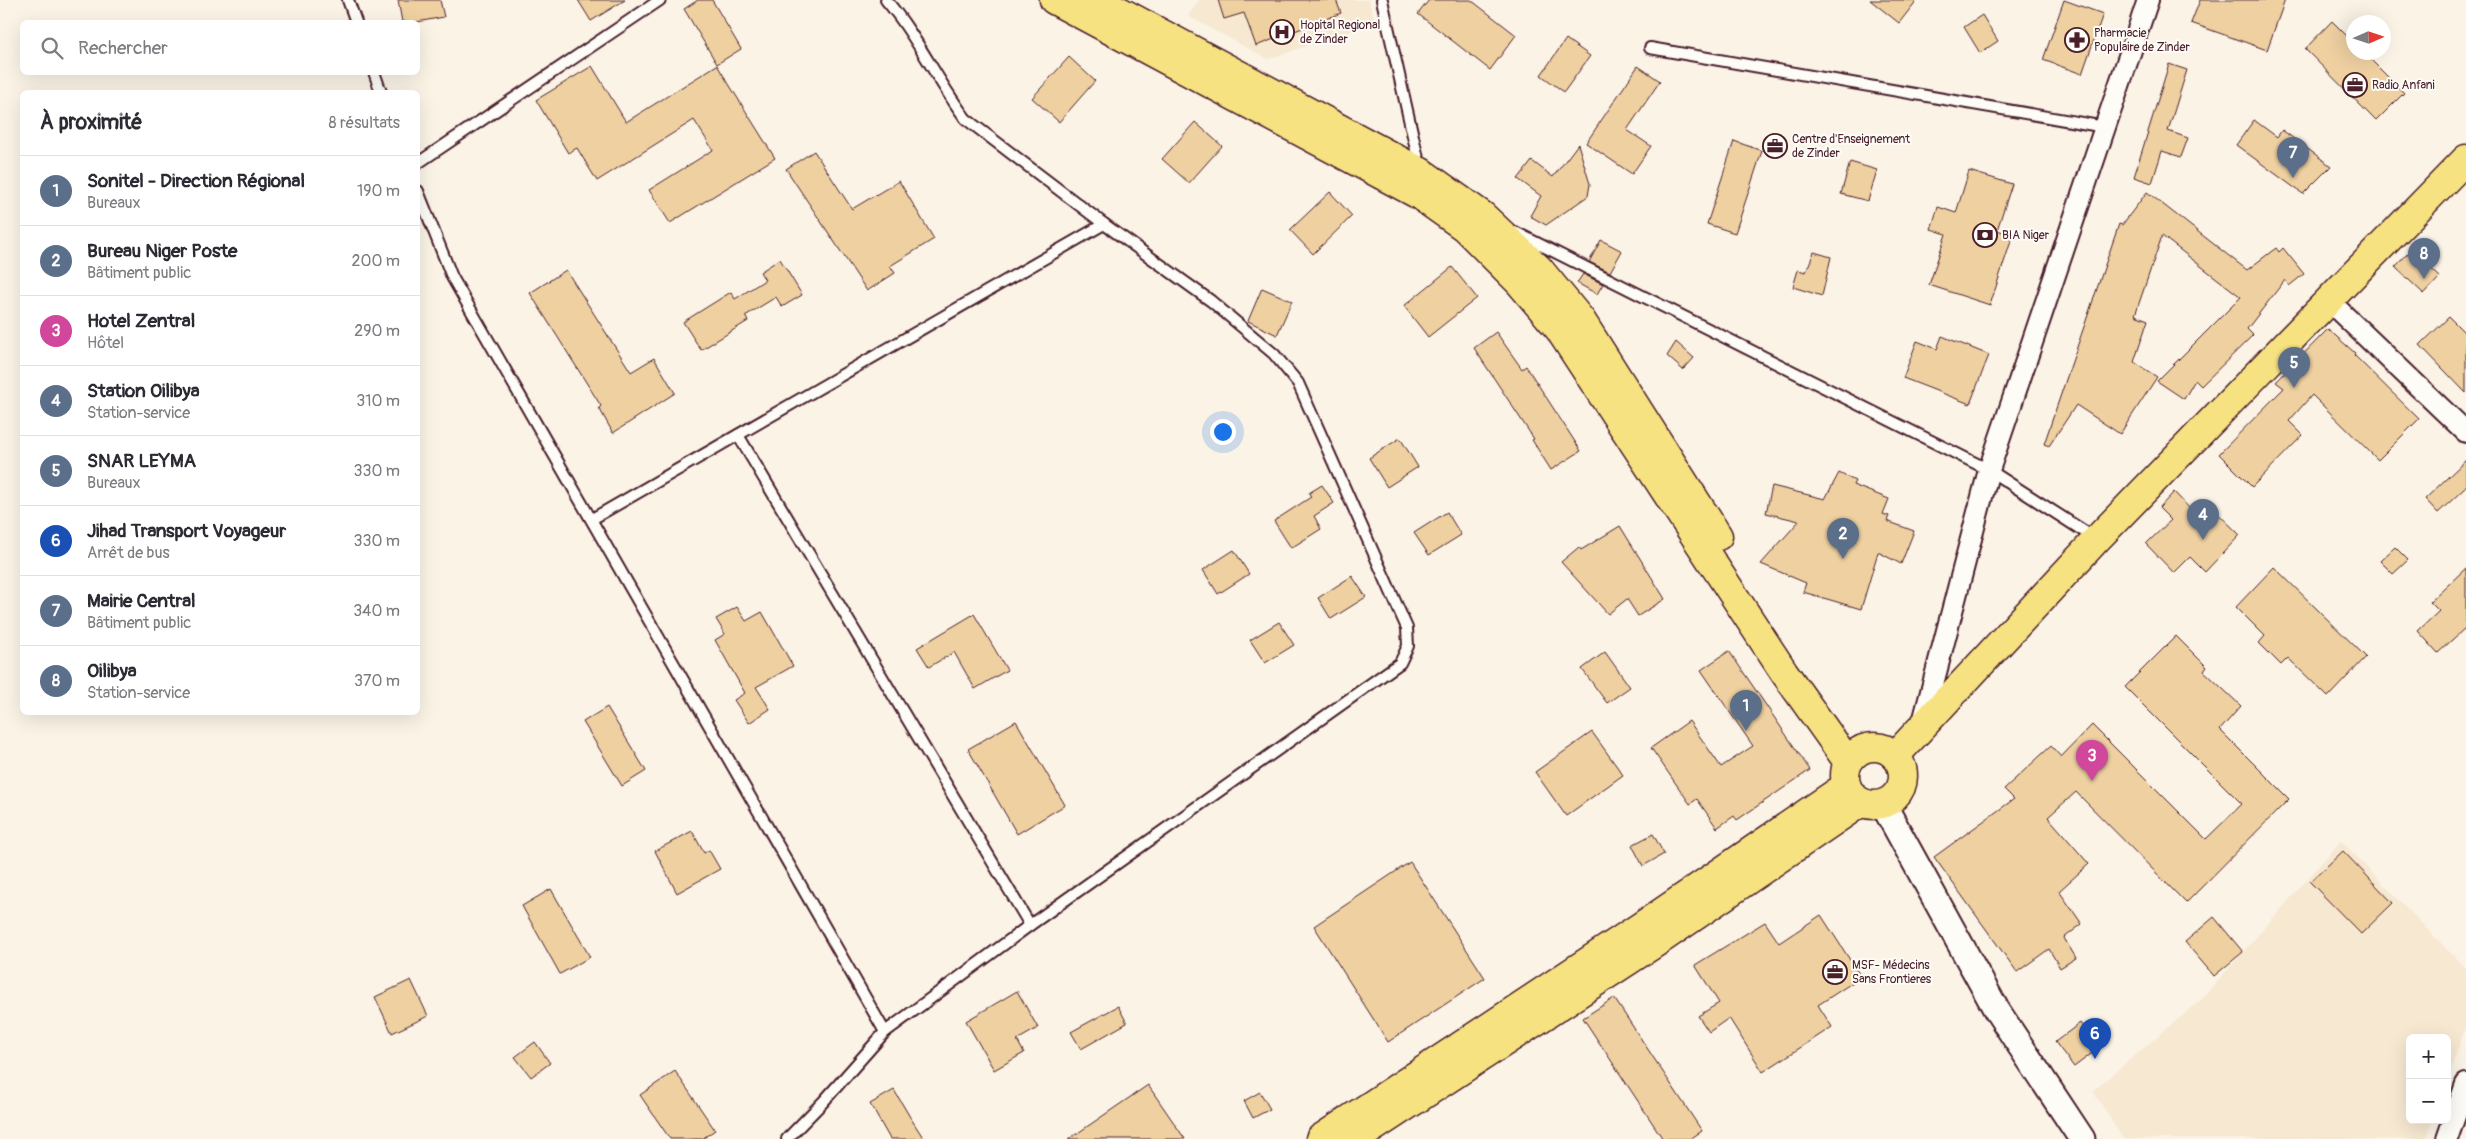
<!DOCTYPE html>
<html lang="fr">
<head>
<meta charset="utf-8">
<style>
	body { margin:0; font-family:Pangolin,sans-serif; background:#f7f7f7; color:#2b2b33 }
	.controls { position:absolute; right:15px; bottom:15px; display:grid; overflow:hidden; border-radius:8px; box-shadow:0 5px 20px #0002 }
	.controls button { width:45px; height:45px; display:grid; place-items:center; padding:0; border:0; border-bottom:1px solid #e1e1e2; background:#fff; color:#2b2b33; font:25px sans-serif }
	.compass { position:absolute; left:2346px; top:15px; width:45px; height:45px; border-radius:50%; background:#fff; box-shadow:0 5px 20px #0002; rotate:87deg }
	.you { position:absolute; left:1222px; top:431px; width:18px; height:18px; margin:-12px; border:4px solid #fff; border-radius:50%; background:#1a73e8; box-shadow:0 0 0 8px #1a73e833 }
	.badge { display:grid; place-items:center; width:32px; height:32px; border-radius:50%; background:#4a1f2b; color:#fff; font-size:16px; font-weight:700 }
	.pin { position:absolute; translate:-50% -41px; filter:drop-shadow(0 1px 2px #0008) }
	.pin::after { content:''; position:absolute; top:26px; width:18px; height:15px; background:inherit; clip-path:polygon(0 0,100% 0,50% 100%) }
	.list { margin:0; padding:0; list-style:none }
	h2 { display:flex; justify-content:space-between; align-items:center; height:65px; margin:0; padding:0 20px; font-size:21px }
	h2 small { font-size:16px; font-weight:400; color:#7c7c81 }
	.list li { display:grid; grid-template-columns:32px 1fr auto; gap:15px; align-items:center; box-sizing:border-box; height:70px; padding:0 20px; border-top:1px solid #e1e1e2 }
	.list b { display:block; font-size:19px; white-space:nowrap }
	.list p { margin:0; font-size:16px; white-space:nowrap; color:#7c7c81 }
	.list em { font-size:16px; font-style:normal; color:#7c7c81 }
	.icon { flex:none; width:28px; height:28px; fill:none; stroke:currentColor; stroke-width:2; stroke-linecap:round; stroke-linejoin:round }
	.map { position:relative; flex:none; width:2466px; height:1139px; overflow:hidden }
	.search { position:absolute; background:#fff; box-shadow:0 5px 20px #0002; left:20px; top:20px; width:400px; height:55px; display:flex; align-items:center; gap:12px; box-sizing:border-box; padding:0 18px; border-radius:8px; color:#7c7c81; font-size:19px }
	.panel { position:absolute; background:#fff; box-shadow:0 5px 20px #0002; left:20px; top:90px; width:400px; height:625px; border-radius:8px }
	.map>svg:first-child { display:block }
	.built { fill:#f6e8d1 }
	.building { fill:#eed0a1; stroke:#4a1f2b }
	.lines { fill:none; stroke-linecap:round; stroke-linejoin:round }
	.service-casing { stroke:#4a1f2b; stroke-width:14 }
	.minor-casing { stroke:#4a1f2b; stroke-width:24 }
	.tertiary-casing { stroke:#4a1f2b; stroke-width:29 }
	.trunk-casing { stroke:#4a1f2b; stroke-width:31 }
	.service { stroke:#fdfcf7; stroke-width:10 }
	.minor { stroke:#fdfcf7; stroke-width:20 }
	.tertiary { stroke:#fdfcf7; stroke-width:25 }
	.trunk { stroke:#f7e281; stroke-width:28 }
	.labels { text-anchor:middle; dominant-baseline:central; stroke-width:4; stroke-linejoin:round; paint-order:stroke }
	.poi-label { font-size:12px; fill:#4a1f2b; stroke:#fdfcf7; text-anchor:start }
</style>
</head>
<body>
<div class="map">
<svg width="2466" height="1139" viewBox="0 0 2466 1139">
	<rect width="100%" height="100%" fill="#faf3e6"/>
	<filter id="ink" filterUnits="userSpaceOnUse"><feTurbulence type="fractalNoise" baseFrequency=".02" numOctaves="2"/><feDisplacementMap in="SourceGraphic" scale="10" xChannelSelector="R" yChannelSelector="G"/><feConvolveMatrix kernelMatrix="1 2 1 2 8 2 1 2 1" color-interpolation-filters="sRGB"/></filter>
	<g filter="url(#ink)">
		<g class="built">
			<polygon points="1199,0 1369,0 1375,23 1268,59 1188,16"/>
			<polygon points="2341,841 2466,969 2466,1026 2447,1079 2447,1038 2410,1038 2410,1120 2433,1120 2426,1139 2123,1139 2093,1091 2201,1000"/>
		</g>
		<g class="building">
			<polygon points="398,0 440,0 444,17 417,22 402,22"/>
			<polygon points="578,0 625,0 591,21"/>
			<polygon points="698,0 712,0 741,49 717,64 684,9"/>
			<polygon points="1218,0 1336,0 1341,13 1256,46 1244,13 1224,19"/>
			<polygon points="1429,0 1471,0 1516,35 1490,70 1418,14"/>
			<polygon points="1870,0 1917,0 1899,23"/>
			<polygon points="2064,0 2103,14 2082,74 2043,60"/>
			<polygon points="2200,0 2285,0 2267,50 2191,23"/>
			<polygon points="1982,15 1998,41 1980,53 1964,27"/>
			<polygon points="2332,21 2354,43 2354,52 2363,52 2404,93 2376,121 2305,49"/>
			<polygon points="1566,39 1590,56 1564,92 1541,75"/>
			<polygon points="1069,57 1095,81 1059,122 1032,98"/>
			<polygon points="2169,64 2187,70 2168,131 2188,138 2181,157 2162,151 2152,183 2134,177"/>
			<polygon points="717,65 775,158 670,223 649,190 713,150 694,120 597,181 577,148 568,153 536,100 592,66 626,122"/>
			<polygon points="1638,66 1660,81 1627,130 1651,146 1632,174 1586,143"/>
			<polygon points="2254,120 2277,137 2282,130 2331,166 2303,194 2236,145"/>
			<polygon points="1195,122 1222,146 1189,183 1162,159"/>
			<polygon points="1734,141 1762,151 1735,233 1707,224"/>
			<polygon points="1578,144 1590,184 1588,196 1546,225 1530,216 1541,196 1518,179 1532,161 1553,177"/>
			<polygon points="814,151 852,209 899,181 934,239 890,266 895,273 867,291 786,169"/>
			<polygon points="1850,162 1877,170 1868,201 1841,194"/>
			<polygon points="1969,171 2012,184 1997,230 2013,235 1990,305 1929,285 1946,234 1931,229 1938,207 1956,213"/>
			<polygon points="1330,192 1352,216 1313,254 1290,230"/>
			<polygon points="2147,192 2247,270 2276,248 2279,252 2283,248 2304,274 2289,286 2285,280 2247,329 2253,335 2201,386 2195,380 2184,399 2157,381 2241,297 2162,236 2135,315 2148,320 2134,362 2157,377 2120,434 2076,405 2049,446 2044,444 2119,224 2122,225"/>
			<polygon points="1601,240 1622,251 1610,272 1589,262"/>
			<polygon points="2411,250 2440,277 2424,294 2395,267"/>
			<polygon points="1814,252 1831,257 1822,296 1793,287 1798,270 1806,272"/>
			<polygon points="780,259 802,295 782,307 776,297 745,316 748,321 701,350 683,322 731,292 735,299 765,280 760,272"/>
			<polygon points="1452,267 1477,298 1428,337 1404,306"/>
			<polygon points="566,270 631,372 654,358 675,393 613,433 599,408 601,406 530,293"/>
			<polygon points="1583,274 1603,284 1597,294 1577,283"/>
			<polygon points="1262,288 1292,301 1277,335 1248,321"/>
			<polygon points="2449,317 2466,334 2466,393 2420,345"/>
			<polygon points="2328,329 2355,353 2354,355 2419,419 2378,460 2312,395 2289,421 2303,435 2252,487 2219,454 2284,388 2276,382"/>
			<polygon points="1496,332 1522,369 1526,366 1581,451 1551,470 1532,440 1534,439 1474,348"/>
			<polygon points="1942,336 1989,355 1970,404 1903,378 1917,341 1937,349"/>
			<polygon points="1676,342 1694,358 1683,370 1667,356"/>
			<polygon points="1400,438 1418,467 1387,487 1369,458"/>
			<polygon points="2466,460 2466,487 2438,513 2425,499"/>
			<polygon points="1839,473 1855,481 1853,485 1889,499 1883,514 1889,516 1887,521 1914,531 1901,564 1878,552 1861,609 1803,592 1806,583 1761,564 1799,521 1766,513 1772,486 1825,499"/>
			<polygon points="1322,485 1334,503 1314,516 1321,529 1291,548 1274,521 1311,497 1309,493"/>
			<polygon points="2174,492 2194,513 2205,501 2240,535 2205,572 2190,557 2174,573 2146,544 2171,520 2159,508"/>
			<polygon points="1447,512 1461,535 1429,555 1414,533"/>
			<polygon points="1620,526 1665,599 1638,616 1627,599 1608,614 1561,562 1579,547 1581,550"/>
			<polygon points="2395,547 2408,560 2393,574 2380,561"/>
			<polygon points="1234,550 1249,574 1218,594 1203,570"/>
			<polygon points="2274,567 2366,657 2328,697 2288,658 2281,665 2259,643 2265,636 2236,607"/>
			<polygon points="2466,568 2466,627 2438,653 2418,631 2439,611 2430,602"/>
			<polygon points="1352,576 1366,597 1331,619 1318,598"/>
			<polygon points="737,607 746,621 762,612 793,666 756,687 770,709 749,723 734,700 745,693 715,640 725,634 716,619"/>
			<polygon points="974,614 1007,670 975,689 954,652 929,667 917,648"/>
			<polygon points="1279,622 1294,645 1265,663 1250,640"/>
			<polygon points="2176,636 2207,667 2204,671 2241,706 2220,730 2289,799 2186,903 2076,792 2048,817 2089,864 2059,891 2082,924 2064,938 2076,958 2060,968 2049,949 2017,972 1934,857 2014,799 2004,789 2051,746 2061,757 2092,725 2206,839 2242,804 2125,687"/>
			<polygon points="1729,651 1810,770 1737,820 1734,816 1717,828 1697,799 1690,804 1651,748 1689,721 1721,767 1753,746 1701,670"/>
			<polygon points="1605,652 1630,687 1607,703 1582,669"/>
			<polygon points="607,707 646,771 622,786 583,722"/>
			<polygon points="1016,721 1065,805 1017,834 968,749"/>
			<polygon points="1592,732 1623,775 1566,816 1535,772"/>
			<polygon points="692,831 704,853 709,850 720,869 677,893 655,851"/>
			<polygon points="1653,834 1664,854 1643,866 1632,845"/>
			<polygon points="2343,851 2393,903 2361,934 2310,882"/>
			<polygon points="1410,862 1485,978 1388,1042 1314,926"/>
			<polygon points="551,889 590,957 560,974 522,906"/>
			<polygon points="1821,915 1861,977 1818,1005 1832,1027 1763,1072 1729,1018 1709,1032 1698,1016 1719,1003 1695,965 1765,922 1779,943"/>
			<polygon points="2214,917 2243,952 2214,976 2185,942"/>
			<polygon points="411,980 428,1016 392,1033 375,997"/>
			<polygon points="1017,991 1038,1028 1017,1040 1024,1053 994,1070 966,1021"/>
			<polygon points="1614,998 1702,1131 1690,1139 1663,1139 1583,1018"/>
			<polygon points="1118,1006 1127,1023 1081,1049 1071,1032"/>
			<polygon points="2080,1023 2099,1048 2074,1067 2055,1042"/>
			<polygon points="535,1042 550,1063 531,1077 515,1057"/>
			<polygon points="675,1071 715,1130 702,1139 670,1139 640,1095"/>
			<polygon points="1148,1085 1185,1139 1069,1139"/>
			<polygon points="894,1090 910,1117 924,1139 890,1139 870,1104"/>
			<polygon points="1260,1092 1270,1109 1253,1118 1244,1101"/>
		</g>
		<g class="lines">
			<defs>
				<g id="service">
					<polyline points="348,0 356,22"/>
					<polyline points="1382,0 1420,167"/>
					<polyline points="1650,48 2105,127"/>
					<polyline points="374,72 381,92"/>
					<polyline points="418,163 660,0"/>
					<polyline points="418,191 452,277 885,1032"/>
					<polyline points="1515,232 1989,470 2096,539"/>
					<polyline points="738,435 1030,925"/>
					<polyline points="592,519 1104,224"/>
					<path d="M787,1139L823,1102L885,1032L1030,925L1400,663L1408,646L1407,628L1298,383L1274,354L1211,301L1104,224L966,119C937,81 917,36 886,0"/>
				</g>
				<g id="minor">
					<polyline points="2328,300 2466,432"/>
					<polyline points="1922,726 1989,470 2148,0"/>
					<polyline points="2447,1139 2466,1084"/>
				</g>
				<polyline id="tertiary" points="1883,804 1996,1009 2082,1139"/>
				<g id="trunk">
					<polyline points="1054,0 1419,195 1464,227 1519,282 1559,329 1784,672 1848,762"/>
					<polyline points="1099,0 1421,172 1483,216 1539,269 1581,320 1718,536"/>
					<circle cx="1874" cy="776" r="29"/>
					<polyline points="1895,756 2096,540 2466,159"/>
					<polyline points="1320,1139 1658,915 1846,786"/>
					<polyline points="1356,1139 1663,938 1860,803"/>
				</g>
			</defs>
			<use href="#service" class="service-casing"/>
			<use href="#minor" class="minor-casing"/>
			<use href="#tertiary" class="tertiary-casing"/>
			<use href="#trunk" class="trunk-casing"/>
			<use href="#service" class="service"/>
			<use href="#minor" class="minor"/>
			<use href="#tertiary" class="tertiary"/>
			<use href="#trunk" class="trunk"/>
		</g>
	</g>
	<defs>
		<symbol id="hospital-ring" viewBox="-11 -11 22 22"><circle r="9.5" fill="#fdfcf7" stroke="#4a1f2b" stroke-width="1.5"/><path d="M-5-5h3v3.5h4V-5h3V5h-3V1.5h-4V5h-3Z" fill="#4a1f2b"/></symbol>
		<symbol id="pharmacy-ring" viewBox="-11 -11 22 22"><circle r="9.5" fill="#fdfcf7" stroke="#4a1f2b" stroke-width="1.5"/><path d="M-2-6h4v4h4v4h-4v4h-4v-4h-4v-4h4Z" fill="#4a1f2b"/></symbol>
		<symbol id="office-ring" viewBox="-11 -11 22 22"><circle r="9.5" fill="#fdfcf7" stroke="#4a1f2b" stroke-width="1.5"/><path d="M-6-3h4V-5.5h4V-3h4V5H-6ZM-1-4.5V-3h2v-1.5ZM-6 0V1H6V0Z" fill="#4a1f2b"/></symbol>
		<symbol id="bank-ring" viewBox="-11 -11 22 22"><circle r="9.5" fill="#fdfcf7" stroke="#4a1f2b" stroke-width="1.5"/><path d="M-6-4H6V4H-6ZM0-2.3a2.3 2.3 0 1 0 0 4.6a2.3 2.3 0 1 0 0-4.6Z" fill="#4a1f2b"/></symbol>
	</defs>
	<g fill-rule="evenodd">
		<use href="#hospital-ring" x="1268" y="18" width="28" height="28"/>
		<use href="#pharmacy-ring" x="2063" y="26" width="28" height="28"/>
		<use href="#office-ring" x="2341" y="71" width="28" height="28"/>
		<use href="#office-ring" x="1761" y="132" width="28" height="28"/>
		<use href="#bank-ring" x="1971" y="221" width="28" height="28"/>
		<use href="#office-ring" x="1821" y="958" width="28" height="28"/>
	</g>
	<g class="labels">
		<g class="poi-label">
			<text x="1300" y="25">Hopital Regional<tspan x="1300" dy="14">de Zinder</tspan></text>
			<text x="2094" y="33">Pharmacie<tspan x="2094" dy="14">Populaire de Zinder</tspan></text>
			<text x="2372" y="85">Radio Anfani</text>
			<text x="1792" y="139">Centre d'Enseignement<tspan x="1792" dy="14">de Zinder</tspan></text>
			<text x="2002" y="235">BIA Niger</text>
			<text x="1852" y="965">MSF- Médecins<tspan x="1852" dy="14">Sans Frontieres</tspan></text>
		</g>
	</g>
</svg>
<div class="controls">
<button>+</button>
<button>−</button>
</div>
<svg class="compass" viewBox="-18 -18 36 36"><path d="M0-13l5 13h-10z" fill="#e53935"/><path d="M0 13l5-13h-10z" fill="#7c7c81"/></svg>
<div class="you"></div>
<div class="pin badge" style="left:1746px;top:731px;background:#5c6f8a">1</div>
<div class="pin badge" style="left:1843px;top:559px;background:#5c6f8a">2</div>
<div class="pin badge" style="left:2092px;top:781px;background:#d1479c">3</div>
<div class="pin badge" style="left:2203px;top:540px;background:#5c6f8a">4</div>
<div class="pin badge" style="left:2294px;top:388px;background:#5c6f8a">5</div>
<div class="pin badge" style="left:2095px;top:1059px;background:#1a4fb4">6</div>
<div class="pin badge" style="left:2293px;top:178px;background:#5c6f8a">7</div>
<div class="pin badge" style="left:2424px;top:279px;background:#5c6f8a">8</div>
<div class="search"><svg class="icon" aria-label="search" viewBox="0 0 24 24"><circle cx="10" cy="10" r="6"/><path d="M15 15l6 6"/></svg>Rechercher</div>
<section class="panel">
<h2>À proximité<small>8 résultats</small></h2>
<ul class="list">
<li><span class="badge" style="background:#5c6f8a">1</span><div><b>Sonitel - Direction Régional</b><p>Bureaux</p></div><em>190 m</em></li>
<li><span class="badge" style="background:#5c6f8a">2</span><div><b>Bureau Niger Poste</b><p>Bâtiment public</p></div><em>200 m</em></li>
<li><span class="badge" style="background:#d1479c">3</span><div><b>Hotel Zentral</b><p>Hôtel</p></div><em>290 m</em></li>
<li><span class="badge" style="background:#5c6f8a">4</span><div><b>Station Oilibya</b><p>Station-service</p></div><em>310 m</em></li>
<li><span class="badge" style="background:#5c6f8a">5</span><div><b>SNAR LEYMA</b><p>Bureaux</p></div><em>330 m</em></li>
<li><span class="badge" style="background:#1a4fb4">6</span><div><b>Jihad Transport Voyageur</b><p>Arrêt de bus</p></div><em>330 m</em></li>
<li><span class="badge" style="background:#5c6f8a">7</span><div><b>Mairie Central</b><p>Bâtiment public</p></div><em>340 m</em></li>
<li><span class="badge" style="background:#5c6f8a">8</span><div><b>Oilibya</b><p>Station-service</p></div><em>370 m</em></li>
</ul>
</section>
</div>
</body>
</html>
